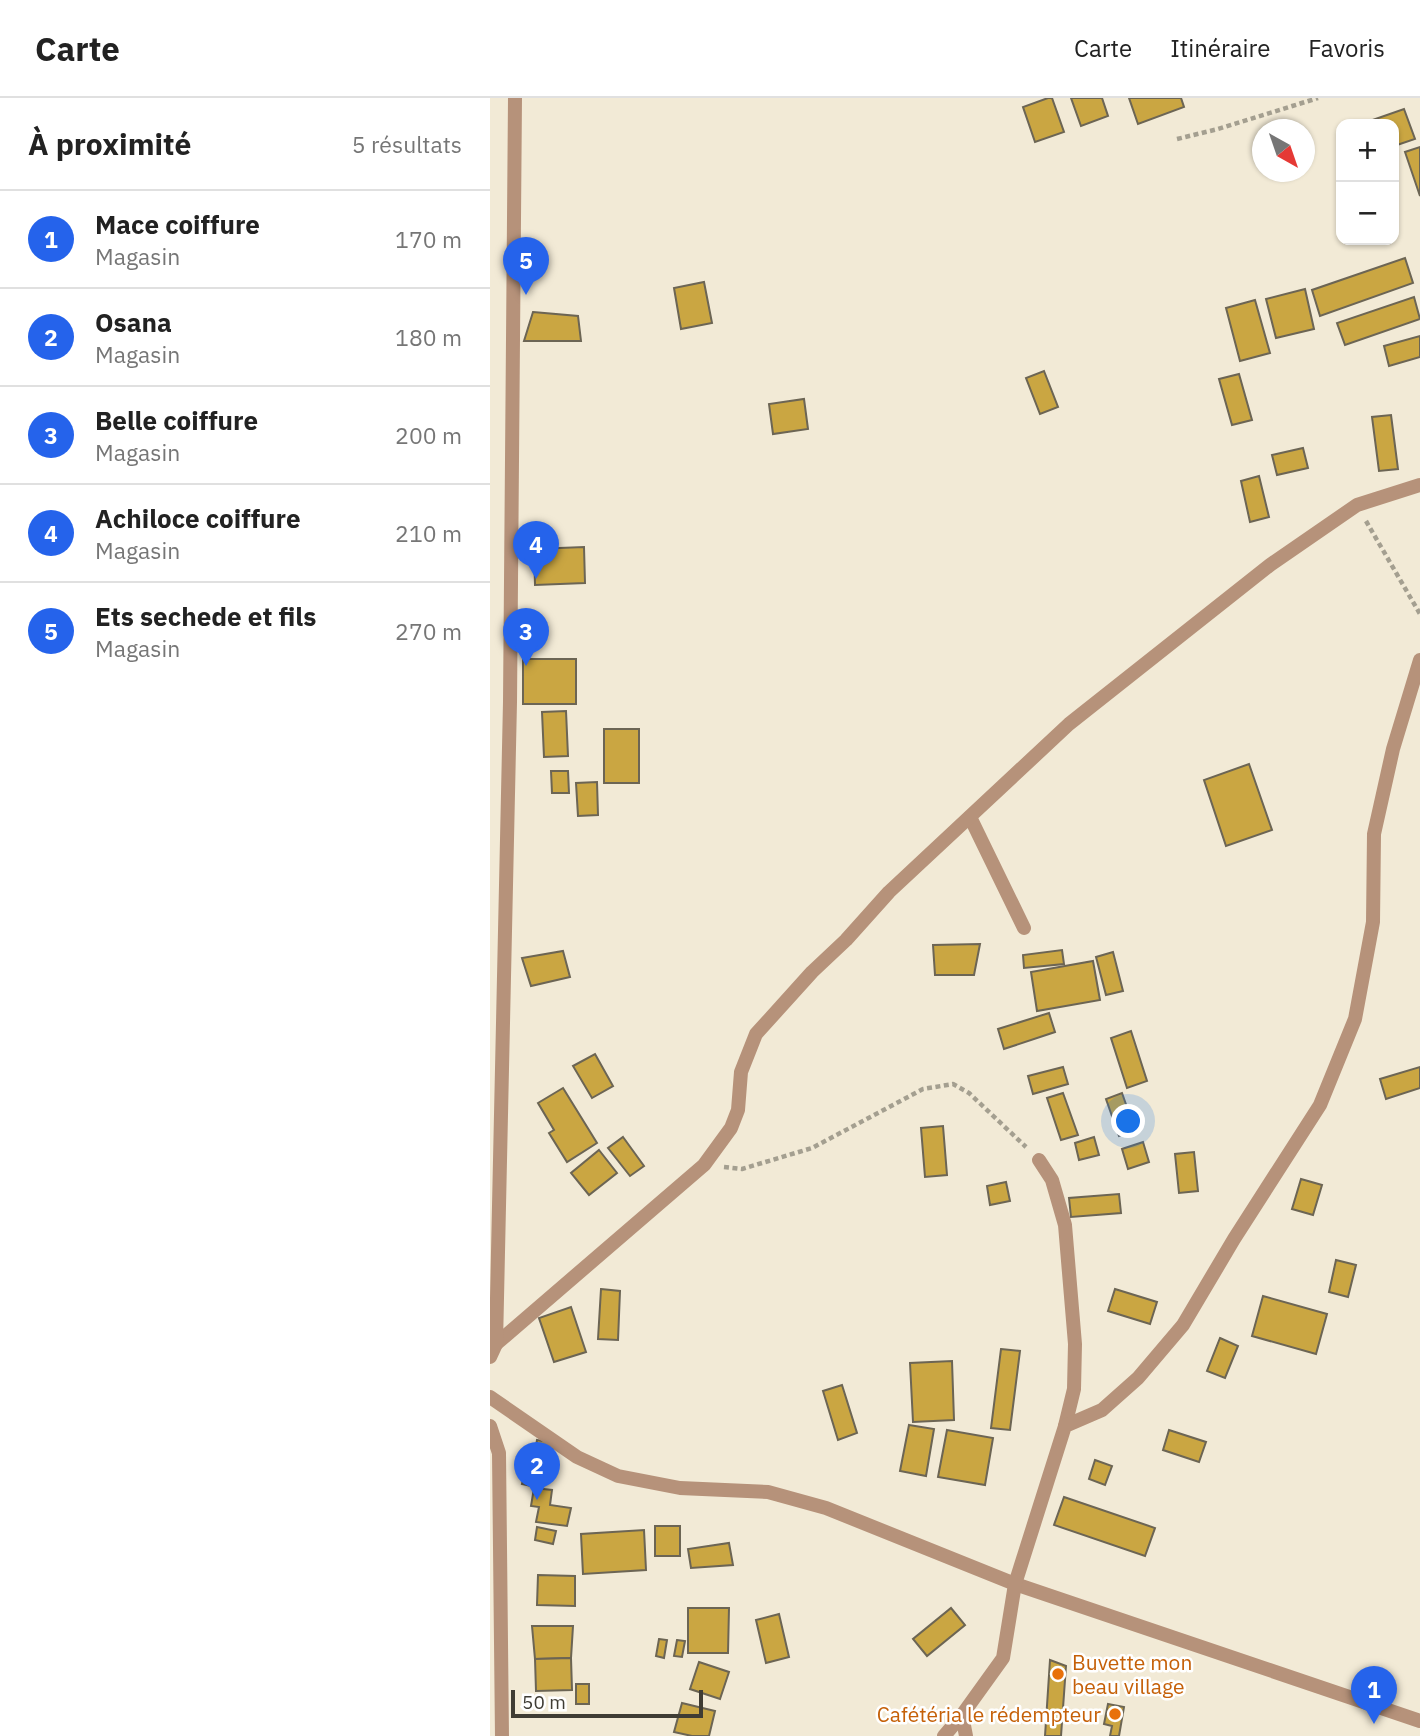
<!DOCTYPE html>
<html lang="fr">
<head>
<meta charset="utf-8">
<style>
	body { margin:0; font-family:"IBM Plex Sans",sans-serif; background:#f6f6f6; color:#222 }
	.controls { position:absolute; right:21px; top:21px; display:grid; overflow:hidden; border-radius:14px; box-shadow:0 2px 5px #0004 }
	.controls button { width:63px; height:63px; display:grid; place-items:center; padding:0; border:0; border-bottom:2px solid #e0e0e0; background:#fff; color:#222; font:35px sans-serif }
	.compass { position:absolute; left:762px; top:21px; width:63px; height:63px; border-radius:50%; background:#fff; box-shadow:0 2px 5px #0004; rotate:140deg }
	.scale { position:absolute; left:21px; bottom:18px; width:192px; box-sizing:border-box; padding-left:7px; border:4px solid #3f3c34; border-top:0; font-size:19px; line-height:24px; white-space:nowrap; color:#3f3c34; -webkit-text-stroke:5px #fff; paint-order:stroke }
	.you { position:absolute; left:639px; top:1024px; width:24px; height:24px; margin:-18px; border:5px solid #fff; border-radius:50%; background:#1a73e8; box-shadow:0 0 0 10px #1a73e833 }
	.badge { display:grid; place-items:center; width:46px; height:46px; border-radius:50%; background:#2563eb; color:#fff; font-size:23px; font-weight:700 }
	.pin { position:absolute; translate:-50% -58px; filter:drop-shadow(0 2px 4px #0008) }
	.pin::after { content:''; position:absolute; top:37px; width:24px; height:21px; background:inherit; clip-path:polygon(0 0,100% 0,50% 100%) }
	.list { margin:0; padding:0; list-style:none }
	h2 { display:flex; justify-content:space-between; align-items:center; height:91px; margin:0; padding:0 28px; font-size:30px }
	h2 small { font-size:23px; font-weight:400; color:#767676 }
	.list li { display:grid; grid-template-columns:46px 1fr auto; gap:21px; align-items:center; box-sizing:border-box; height:98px; padding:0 28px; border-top:2px solid #e0e0e0 }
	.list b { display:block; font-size:26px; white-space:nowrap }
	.list p { margin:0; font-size:23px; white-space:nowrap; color:#767676 }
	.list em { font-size:23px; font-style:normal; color:#767676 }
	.map { position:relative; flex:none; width:930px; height:1638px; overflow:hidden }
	header { display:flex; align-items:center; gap:42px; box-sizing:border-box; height:98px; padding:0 35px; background:#fff; border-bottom:2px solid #e0e0e0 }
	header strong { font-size:33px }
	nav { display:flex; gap:38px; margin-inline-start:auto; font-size:24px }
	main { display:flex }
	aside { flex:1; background:#fff }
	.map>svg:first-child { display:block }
	.building { fill:#caa642; stroke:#6c6554; stroke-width:2 }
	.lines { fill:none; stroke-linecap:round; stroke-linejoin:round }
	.path { stroke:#a49f90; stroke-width:4.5; stroke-dasharray:5 3.5; stroke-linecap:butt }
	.street { stroke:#b6927a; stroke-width:14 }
	.food-dot { fill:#e8710a; stroke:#fff; stroke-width:2.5 }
	.labels { text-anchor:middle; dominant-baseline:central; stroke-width:5; stroke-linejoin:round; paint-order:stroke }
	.food-label { font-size:21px; fill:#c56008; stroke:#fff; text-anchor:start }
</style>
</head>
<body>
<header>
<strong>Carte</strong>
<nav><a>Carte</a><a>Itinéraire</a><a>Favoris</a></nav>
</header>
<main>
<aside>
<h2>À proximité<small>5 résultats</small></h2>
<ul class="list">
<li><span class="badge">1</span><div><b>Mace coiffure</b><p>Magasin</p></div><em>170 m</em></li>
<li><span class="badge">2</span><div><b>Osana</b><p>Magasin</p></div><em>180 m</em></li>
<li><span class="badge">3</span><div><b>Belle coiffure</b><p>Magasin</p></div><em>200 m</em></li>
<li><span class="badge">4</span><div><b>Achiloce coiffure</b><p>Magasin</p></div><em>210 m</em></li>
<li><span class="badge">5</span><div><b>Ets sechede et fils</b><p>Magasin</p></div><em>270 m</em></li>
</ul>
</aside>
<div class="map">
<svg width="930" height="1638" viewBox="0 0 930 1638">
	<rect width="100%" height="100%" fill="#f2ead6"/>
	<g class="building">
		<polygon points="558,0 562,0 574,34 545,44 533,9"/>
		<polygon points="581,0 612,0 618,18 591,28"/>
		<polygon points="639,0 691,0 694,9 648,26"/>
		<polygon points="914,11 925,41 904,48 904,26 874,26 874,25"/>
		<polygon points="930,49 930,98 915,54"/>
		<polygon points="915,160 923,185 830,218 822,192"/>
		<polygon points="214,184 222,225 191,231 184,190"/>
		<polygon points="815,191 824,231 786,240 776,201"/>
		<polygon points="924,199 930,221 855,247 847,225"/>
		<polygon points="765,202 780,255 750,263 736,210"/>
		<polygon points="43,214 88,218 91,243 34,243"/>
		<polygon points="930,238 930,259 899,268 894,248"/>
		<polygon points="554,273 568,309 550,316 536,280"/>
		<polygon points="749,276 762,322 742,327 729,281"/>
		<polygon points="314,301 318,331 283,336 279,306"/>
		<polygon points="901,317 908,371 889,373 882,319"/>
		<polygon points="813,350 818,370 787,377 782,357"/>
		<polygon points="769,378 779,419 760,424 751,383"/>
		<polygon points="94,449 95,485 45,487 44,451"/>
		<rect x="33" y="561" width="53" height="45"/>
		<polygon points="76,613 78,658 54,659 52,614"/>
		<rect x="114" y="631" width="35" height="54"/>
		<polygon points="759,666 782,732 736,748 714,682"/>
		<polygon points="61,673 78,673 79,695 62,695"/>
		<polygon points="107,684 108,717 88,718 86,685"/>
		<polygon points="490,846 484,877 445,877 443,847"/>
		<polygon points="572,852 574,866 534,870 533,857"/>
		<polygon points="73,853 80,879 41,888 32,860"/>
		<polygon points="623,854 633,893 616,897 606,859"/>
		<polygon points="603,863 610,902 547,913 541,874"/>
		<polygon points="559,915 565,934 514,951 508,931"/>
		<polygon points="641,933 657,983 637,990 621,940"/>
		<polygon points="105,956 123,988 102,1000 83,968"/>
		<polygon points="573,969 578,986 543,996 538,978"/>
		<polygon points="930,969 930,990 896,1001 890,981"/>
		<polygon points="73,990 107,1045 77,1064 59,1035 64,1032 48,1005"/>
		<polygon points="573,995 588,1037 571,1042 557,1000"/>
		<polygon points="632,995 645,1032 629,1038 616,1001"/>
		<polygon points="453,1028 457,1077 435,1079 431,1030"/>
		<polygon points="133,1039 154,1068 140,1078 118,1050"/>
		<polygon points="604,1039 609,1057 589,1062 585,1045"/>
		<polygon points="653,1044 659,1064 638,1071 632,1051"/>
		<polygon points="109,1052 127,1075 99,1097 81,1075"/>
		<polygon points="704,1054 708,1093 689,1095 685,1056"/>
		<polygon points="811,1081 832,1087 823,1117 802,1111"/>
		<polygon points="516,1084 520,1103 500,1107 497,1088"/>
		<polygon points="629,1096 631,1115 581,1119 579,1100"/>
		<polygon points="846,1162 866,1167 858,1199 839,1194"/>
		<polygon points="111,1191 130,1193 128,1242 108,1241"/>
		<polygon points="625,1191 667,1204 660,1226 618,1213"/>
		<polygon points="773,1198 837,1216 826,1256 762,1238"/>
		<polygon points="81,1209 96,1254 64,1264 49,1220"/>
		<polygon points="730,1240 748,1248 735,1280 717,1273"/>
		<polygon points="511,1251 530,1253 520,1332 501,1330"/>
		<polygon points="462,1263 464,1322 423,1324 420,1265"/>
		<polygon points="352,1287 367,1335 348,1342 333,1293"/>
		<polygon points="419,1327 444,1331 436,1378 410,1373"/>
		<polygon points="457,1332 503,1340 495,1387 448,1379"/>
		<polygon points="679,1332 716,1344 709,1364 673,1352"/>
		<polygon points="47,1342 64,1345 60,1363 44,1360"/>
		<polygon points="605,1362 622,1368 615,1387 599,1381"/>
		<polygon points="37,1366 50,1369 46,1389 32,1386"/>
		<polygon points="44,1390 62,1392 60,1407 81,1410 77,1428 46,1424 49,1409 41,1408"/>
		<polygon points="574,1399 665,1430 655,1458 564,1427"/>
		<rect x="165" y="1428" width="25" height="30"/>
		<polygon points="47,1429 66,1433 63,1446 45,1442"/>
		<polygon points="154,1432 156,1472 93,1476 91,1436"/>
		<polygon points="239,1445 243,1467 201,1470 198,1451"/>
		<polygon points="48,1477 85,1478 85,1508 47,1507"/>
		<polygon points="198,1510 239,1510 238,1555 198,1555"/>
		<polygon points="461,1510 475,1527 437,1558 423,1541"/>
		<polygon points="289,1516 299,1559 276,1565 266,1522"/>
		<polygon points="42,1528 83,1528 81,1560 45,1561"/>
		<polygon points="169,1541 177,1542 174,1560 166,1558"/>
		<polygon points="187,1542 195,1543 192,1559 184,1558"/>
		<polygon points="81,1560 82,1592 46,1593 45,1561"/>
		<polygon points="560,1562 576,1568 571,1638 555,1638"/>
		<polygon points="209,1564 239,1574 230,1601 200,1591"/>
		<rect x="86" y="1586" width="13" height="20"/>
		<polygon points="192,1605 225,1613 219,1638 202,1638 184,1634"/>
		<polygon points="618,1606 634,1609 629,1638 620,1638 622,1628 614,1626"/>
	</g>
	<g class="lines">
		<g class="path">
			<polyline points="687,41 728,31 828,0"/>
			<polyline points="876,423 930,516"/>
			<polyline points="234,1069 252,1071 322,1050 433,991 463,986 479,995 536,1049"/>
		</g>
		<g class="street">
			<polyline points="480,719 534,830"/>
			<polyline points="549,1062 562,1082 575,1127 585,1246 584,1291 575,1328"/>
			<polyline points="6,1246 214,1067 241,1030 248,1012 251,974 266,936 322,874 356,842 399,794 579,626 780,467 867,407 930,387"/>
			<polyline points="0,1259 6,1246 20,604 25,0"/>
			<polyline points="0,1299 87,1359 128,1378 190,1390 278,1394 336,1410 525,1486 930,1623"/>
			<polyline points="0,1328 9,1355 12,1638"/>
			<polyline points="472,1617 476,1638"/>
			<polyline points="454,1638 472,1617 513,1560 525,1486 575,1328 612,1312 648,1280 693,1227 744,1141 830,1007 865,921 883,824 884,736 903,651 930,562"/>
		</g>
	</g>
	<g class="food-dot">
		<circle cx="568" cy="1576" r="7"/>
		<circle cx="625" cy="1616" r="7"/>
	</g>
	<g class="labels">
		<g class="food-label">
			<text x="582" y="1564">Buvette mon<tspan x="582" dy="24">beau village</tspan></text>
			<text x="611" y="1616" text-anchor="end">Cafétéria le rédempteur</text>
		</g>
	</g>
</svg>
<div class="controls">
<button>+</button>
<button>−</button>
</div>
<svg class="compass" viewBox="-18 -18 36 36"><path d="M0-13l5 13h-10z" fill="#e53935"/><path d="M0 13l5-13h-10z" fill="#767676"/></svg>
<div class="scale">50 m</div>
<div class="you"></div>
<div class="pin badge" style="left:884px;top:1626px">1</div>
<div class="pin badge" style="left:47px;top:1402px">2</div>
<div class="pin badge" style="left:36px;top:568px">3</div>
<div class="pin badge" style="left:46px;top:481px">4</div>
<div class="pin badge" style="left:36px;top:197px">5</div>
</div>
</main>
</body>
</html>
